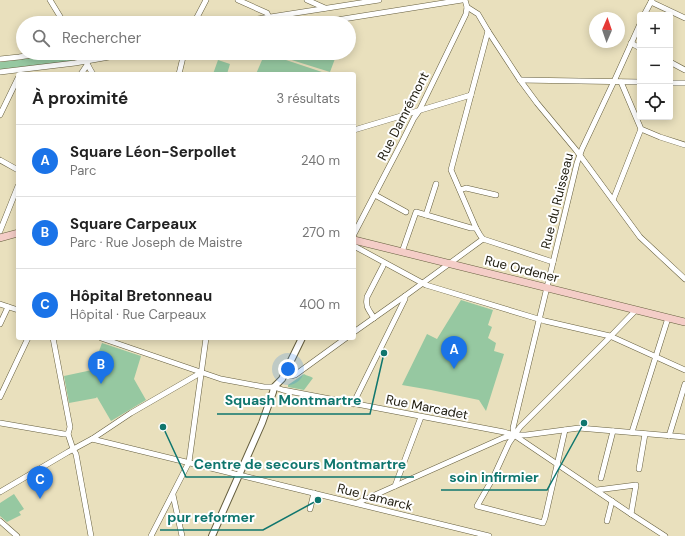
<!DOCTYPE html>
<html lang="fr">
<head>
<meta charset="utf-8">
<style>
	body { margin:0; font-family:"DM Sans",sans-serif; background:#f6f6f6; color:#222 }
	.controls { position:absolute; right:12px; top:12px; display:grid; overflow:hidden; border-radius:4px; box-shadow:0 2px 10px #0003 }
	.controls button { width:36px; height:36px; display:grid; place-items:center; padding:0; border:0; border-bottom:1px solid #e0e0e0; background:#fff; color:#222; font:20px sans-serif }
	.compass { position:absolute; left:589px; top:12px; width:36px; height:36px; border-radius:50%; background:#fff; box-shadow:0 2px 10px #0003; rotate:2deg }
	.you { position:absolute; left:288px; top:369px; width:14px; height:14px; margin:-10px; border:3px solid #fff; border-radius:50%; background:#1a73e8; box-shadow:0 0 0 6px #1a73e833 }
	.badge { display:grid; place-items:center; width:26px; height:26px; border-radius:50%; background:#1a73e8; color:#fff; font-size:13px; font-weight:700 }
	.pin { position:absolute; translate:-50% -33px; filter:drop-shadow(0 1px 2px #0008) }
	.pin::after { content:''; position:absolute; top:21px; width:14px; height:12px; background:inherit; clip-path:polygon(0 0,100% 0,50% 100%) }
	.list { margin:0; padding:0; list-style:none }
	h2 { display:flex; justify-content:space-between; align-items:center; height:52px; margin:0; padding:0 16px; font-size:17px }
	h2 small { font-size:13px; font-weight:400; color:#767676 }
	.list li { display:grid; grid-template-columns:26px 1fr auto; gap:12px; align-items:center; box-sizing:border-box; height:72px; padding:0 16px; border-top:1px solid #e0e0e0 }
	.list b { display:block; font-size:15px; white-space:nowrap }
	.list p { margin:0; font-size:13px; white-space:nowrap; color:#767676 }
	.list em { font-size:13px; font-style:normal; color:#767676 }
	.icon { flex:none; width:22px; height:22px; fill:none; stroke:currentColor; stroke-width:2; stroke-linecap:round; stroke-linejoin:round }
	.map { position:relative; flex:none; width:685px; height:536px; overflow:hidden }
	.search { position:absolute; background:#fff; box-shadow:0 2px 10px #0003; left:16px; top:16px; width:340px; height:44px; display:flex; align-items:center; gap:10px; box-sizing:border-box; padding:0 14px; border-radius:22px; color:#767676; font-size:15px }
	.panel { position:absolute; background:#fff; box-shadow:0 2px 10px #0003; left:16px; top:72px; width:340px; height:268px; border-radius:4px }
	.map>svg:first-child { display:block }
	.green { fill:#96c8a1 }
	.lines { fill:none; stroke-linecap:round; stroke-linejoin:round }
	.minor-casing { stroke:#655e3e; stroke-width:6 }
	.tertiary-casing { stroke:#655e3e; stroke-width:8 }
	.secondary-casing { stroke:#655e3e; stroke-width:8 }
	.minor { stroke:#fff; stroke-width:5 }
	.tertiary { stroke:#fff; stroke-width:6 }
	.secondary { stroke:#f4cdc7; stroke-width:7 }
	.labels { text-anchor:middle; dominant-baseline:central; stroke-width:4; stroke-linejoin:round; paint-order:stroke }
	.street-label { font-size:13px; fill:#1d1a0d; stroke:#fff }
	.leader { fill:none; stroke:#0f766e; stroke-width:1.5 }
	.callout-dot { fill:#0f766e; stroke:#fff; stroke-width:1.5 }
	.callout-label { font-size:14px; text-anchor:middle; font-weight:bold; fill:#0f766e; stroke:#fff; stroke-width:4; stroke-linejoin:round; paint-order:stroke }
</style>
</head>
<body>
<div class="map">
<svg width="685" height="536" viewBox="0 0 685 536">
	<rect width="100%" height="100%" fill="#e9e0bd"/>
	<g class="green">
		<polygon points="67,53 104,53 105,55 78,60 0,71 0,62"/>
		<polygon points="265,53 328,74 256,74"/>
		<polygon points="283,53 327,53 336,56 330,72 282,57"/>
		<polygon points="218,60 230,64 227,74 213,74"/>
		<polygon points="461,300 493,310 488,325 492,327 488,338 496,343 494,351 504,354 486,411 479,400 431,390 402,385 427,334 437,339"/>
		<polygon points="102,343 141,356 134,379 146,400 111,421 97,397 96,398 69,403 64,376 92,370"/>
		<path d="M304,374C307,376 310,376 313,378L304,390L288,387V385Z"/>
		<polygon points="14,494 24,509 19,512 21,515 7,522 0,516 0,503"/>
	</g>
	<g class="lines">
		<defs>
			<g id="minor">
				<polyline points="50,0 64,23"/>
				<polyline points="238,0 267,13 269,17"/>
				<polyline points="307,0 325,8"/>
				<polyline points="465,0 467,7 478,14 488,31 520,80 537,103 576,150 640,237 685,279"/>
				<polyline points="651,2 685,18"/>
				<polyline points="644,15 652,0"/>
				<polyline points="194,23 206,0"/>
				<polyline points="232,23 379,0"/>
				<polyline points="318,23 462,0"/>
				<polyline points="488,31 451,170 476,228 480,235 483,239 553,262"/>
				<polyline points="631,43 640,48"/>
				<path d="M82,53C86,60 88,67 93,74"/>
				<polyline points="0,59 19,57 44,53"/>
				<polyline points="670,62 685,70"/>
				<polyline points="0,72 75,63 132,53"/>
				<polyline points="81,74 87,65"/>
				<polyline points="179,74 184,53"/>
				<polyline points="520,80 640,82"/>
				<polyline points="621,82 641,129 660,137 685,145"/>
				<polyline points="670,83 685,83"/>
				<polyline points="0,115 18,78"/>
				<polyline points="354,130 471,95"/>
				<polyline points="0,160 18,170"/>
				<polyline points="460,190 466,188 496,195"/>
				<polyline points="375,195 406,212"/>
				<polyline points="613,200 641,129"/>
				<polyline points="426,215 436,184"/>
				<polyline points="0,231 18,186"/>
				<polyline points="354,234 402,142 414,118 419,111 466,14 467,7"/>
				<polyline points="354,246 426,285 545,321 610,336 685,370"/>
				<polyline points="402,252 416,212 471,228 476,228"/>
				<polyline points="0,304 18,310"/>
				<path d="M374,318C369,310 365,307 367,297L383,266"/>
				<polyline points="0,324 8,307"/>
				<polyline points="354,332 405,296 483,239"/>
				<polyline points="53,338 70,427 68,434 73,449 76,454 91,536"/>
				<polyline points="101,338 221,379 264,387 274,387 283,390 504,432 514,435 526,435 579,428 685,437"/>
				<polyline points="284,374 292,376 295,375 346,338"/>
				<polyline points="0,397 28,338"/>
				<polyline points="353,404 402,305 405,299 405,296"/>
				<polyline points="0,423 64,434 68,434"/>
				<polyline points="565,430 545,518 543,523 477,506 493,478 509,443 520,427 607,340 636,310"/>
				<polyline points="632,432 668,318"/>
				<polyline points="514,435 513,428 577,163 582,149 616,77 640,24"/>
				<polyline points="669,436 685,384"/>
				<polyline points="92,439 489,536"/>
				<polyline points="639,469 645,434"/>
				<polyline points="601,478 613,431"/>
				<polyline points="395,486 421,417"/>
				<polyline points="597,490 636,485 631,514"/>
				<polyline points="0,492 68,452 92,439 131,413 202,372"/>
				<polyline points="173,495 182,536"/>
				<polyline points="357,503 503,438 514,435 631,514 665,536"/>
				<polyline points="310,509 314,493"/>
				<polyline points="0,521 17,536"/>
				<polyline points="607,521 612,501"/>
				<polyline points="151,536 189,462 206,338"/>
			</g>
			<polyline id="tertiary" points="212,536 262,423 273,392 274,387 282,379 302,338"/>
			<g id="secondary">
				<polyline points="0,238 18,233"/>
				<polyline points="354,240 685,322"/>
			</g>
		</defs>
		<use href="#minor" class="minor-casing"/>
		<use href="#tertiary" class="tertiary-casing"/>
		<use href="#secondary" class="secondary-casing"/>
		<use href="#minor" class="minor"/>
		<use href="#tertiary" class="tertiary"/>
		<use href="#secondary" class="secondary"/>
	</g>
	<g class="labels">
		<g class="street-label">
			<text transform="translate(403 116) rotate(-63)">Rue Damrémont</text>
			<text transform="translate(557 201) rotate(-76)">Rue du Ruisseau</text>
			<text transform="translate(522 269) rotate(14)">Rue Ordener</text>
			<text transform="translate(427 407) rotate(11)">Rue Marcadet</text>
			<text transform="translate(375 497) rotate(14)">Rue Lamarck</text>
		</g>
	</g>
	<path class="leader" d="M384 353L370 414H217M163 427L186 477H414M584 423L547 490H441M318 500L263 530H160"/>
	<g class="callout-dot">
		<circle cx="384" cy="353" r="4"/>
		<circle cx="163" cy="427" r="4"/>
		<circle cx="584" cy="423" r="4"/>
		<circle cx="318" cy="500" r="4"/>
	</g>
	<g class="callout-label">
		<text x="293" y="405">Squash Montmartre</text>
		<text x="300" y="469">Centre de secours Montmartre</text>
		<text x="494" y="482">soin infirmier</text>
		<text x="211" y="522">pur reformer</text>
	</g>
</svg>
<div class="controls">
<button>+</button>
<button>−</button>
<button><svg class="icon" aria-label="locate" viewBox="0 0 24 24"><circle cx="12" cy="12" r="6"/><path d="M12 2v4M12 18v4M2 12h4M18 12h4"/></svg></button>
</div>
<svg class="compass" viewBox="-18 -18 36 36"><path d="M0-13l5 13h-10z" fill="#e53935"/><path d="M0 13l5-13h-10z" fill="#767676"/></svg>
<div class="you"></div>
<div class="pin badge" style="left:454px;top:369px">A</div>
<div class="pin badge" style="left:101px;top:384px">B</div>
<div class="pin badge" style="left:40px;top:499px">C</div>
<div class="search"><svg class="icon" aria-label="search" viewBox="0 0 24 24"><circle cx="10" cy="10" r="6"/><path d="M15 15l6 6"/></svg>Rechercher</div>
<section class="panel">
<h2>À proximité<small>3 résultats</small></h2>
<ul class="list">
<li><span class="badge">A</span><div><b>Square Léon-Serpollet</b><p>Parc</p></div><em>240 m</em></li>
<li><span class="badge">B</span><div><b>Square Carpeaux</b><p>Parc · Rue Joseph de Maistre</p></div><em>270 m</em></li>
<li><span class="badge">C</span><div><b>Hôpital Bretonneau</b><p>Hôpital · Rue Carpeaux</p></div><em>400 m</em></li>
</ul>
</section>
</div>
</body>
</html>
